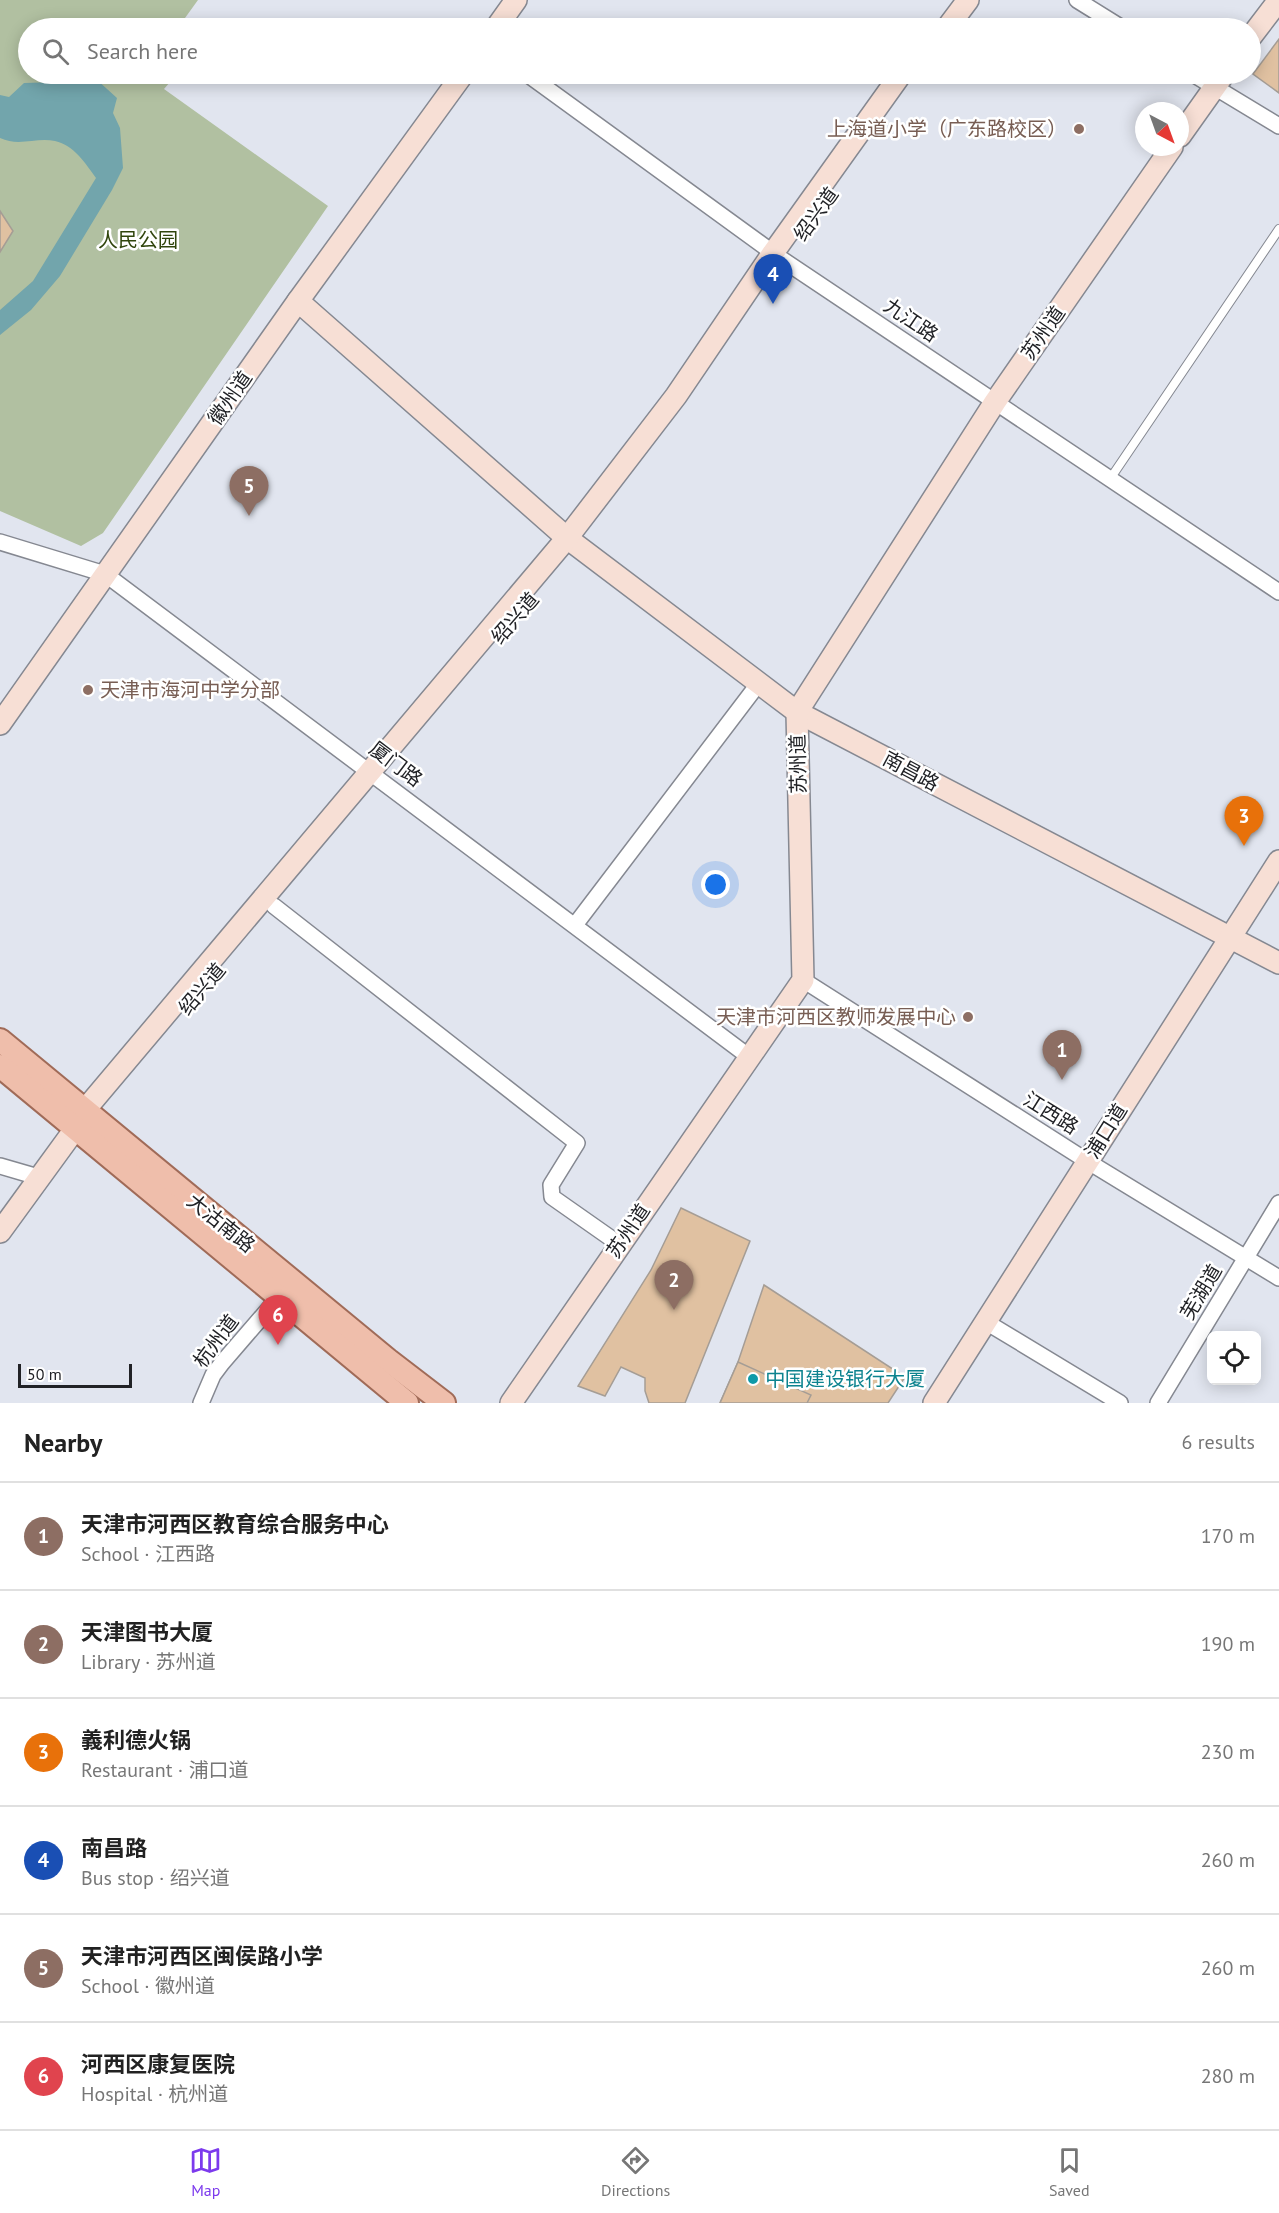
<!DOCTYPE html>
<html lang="en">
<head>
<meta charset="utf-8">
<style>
	body { margin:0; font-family:"PT Sans","Noto Sans SC",sans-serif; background:#f6f6f6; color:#222 }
	.controls { position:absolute; right:18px; bottom:18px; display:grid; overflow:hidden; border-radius:9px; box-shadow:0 3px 15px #0003 }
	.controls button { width:54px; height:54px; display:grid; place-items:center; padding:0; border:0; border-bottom:2px solid #e0e0e0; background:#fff; color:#222; font:30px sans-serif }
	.compass { position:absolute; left:1135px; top:102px; width:54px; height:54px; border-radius:50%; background:#fff; box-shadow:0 3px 15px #0003; rotate:139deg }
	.scale { position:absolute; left:18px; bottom:15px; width:114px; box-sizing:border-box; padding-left:6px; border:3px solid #212226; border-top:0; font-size:16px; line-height:21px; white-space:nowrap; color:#212226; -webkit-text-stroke:4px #fff; paint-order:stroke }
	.you { position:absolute; left:716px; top:885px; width:21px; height:21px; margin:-15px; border:4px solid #fff; border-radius:50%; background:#1a73e8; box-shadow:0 0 0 9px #1a73e833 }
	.badge { display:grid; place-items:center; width:39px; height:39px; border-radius:50%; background:#7c3aed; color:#fff; font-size:20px; font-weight:700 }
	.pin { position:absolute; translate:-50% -50px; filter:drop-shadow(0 2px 3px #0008) }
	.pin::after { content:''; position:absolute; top:32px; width:21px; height:18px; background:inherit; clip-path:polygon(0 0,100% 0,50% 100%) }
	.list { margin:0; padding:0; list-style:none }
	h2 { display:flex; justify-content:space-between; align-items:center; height:78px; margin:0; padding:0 24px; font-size:26px }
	h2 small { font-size:20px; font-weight:400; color:#767676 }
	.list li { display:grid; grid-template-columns:39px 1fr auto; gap:18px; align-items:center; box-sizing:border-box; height:108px; padding:0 24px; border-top:2px solid #e0e0e0 }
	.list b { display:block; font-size:22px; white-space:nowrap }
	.list p { margin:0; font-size:20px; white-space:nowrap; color:#767676 }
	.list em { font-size:20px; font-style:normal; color:#767676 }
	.icon { flex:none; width:33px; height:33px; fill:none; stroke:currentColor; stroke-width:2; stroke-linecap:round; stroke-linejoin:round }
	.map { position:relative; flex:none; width:1279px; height:1403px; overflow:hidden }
	.search { position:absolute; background:#fff; box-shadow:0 3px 15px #0003; left:18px; right:18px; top:18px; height:66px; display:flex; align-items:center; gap:15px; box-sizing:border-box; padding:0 21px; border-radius:33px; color:#767676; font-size:22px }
	.sheet { height:726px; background:#fff }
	nav { display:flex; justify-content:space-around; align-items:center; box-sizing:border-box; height:84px; border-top:2px solid #e0e0e0; background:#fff; font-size:16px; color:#767676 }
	nav a { display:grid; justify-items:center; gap:3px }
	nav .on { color:#7c3aed }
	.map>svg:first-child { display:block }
	.green { fill:#b1c0a1 }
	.water { fill:#72a5ac }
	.building { fill:#e0c1a1; stroke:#a59d95; stroke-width:1.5 }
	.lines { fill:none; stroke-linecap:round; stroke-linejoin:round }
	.lane-casing { stroke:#858891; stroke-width:10 }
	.street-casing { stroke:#858891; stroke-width:18 }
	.secondary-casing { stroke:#858891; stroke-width:24 }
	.primary-casing { stroke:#a06b58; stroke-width:26 }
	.lane { stroke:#fff; stroke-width:8 }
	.street { stroke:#fff; stroke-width:15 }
	.secondary { stroke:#f7dfd5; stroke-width:21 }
	.primary { stroke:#efbeab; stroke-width:22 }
	.education-dot { fill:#8d6e63; stroke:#fff; stroke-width:2 }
	.culture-dot { fill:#0f9aa8; stroke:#fff; stroke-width:2 }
	.labels { text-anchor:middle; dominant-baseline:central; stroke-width:5; stroke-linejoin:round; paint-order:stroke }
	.education-label { font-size:20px; fill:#785e54; stroke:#fff; text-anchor:end }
	.street-label { font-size:20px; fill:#212226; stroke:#fff }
	.park-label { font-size:20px; fill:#30450c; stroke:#fff }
	.culture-label { font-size:20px; fill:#0d838f; stroke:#fff; text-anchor:start }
</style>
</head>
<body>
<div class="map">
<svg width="1279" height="1403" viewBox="0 0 1279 1403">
	<rect width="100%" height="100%" fill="#e1e5ef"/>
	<polygon class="green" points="0,0 198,0 185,18 184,28 28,28 28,74 177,74 164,89 328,206 103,533 81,546 0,511"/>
	<path class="water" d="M87,75L96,79L117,98L113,113L120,128L123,168L112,190L60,276L31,310L0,335V310L33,281L96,178C86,164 74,145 55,141C36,137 19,147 0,138V95L9,97L24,83L58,82V76Z"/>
	<g class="building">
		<polygon points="1279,39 1279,93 1253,74"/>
		<polygon points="0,211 13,231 0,252"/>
		<polygon points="681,1208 750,1241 685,1403 649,1403 645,1391 645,1378 621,1367 605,1396 578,1386 651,1270"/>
		<polygon points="764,1285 905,1377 888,1403 720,1403 738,1362"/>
		<polygon points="738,1362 811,1395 807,1403 720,1403"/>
	</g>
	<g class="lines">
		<defs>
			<polyline id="lane" points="1110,479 1279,229"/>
			<g id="street">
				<polyline points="1077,0 1122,28"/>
				<polyline points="527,74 783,260 1279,592"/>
				<polyline points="1193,74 1279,126"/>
				<polyline points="0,542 105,574 748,1056"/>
				<polyline points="274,906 577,1143 551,1185 552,1197 619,1244"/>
				<polyline points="575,925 759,683"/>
				<polyline points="803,980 1087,1161 1279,1278"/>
				<polyline points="0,1166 38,1177"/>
				<polyline points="986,1322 1120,1403"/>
				<polyline points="201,1403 213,1375 222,1363 285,1290"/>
				<polyline points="1158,1403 1279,1203"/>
			</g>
			<g id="secondary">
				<polyline points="496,28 516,0"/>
				<polyline points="947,28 968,0"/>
				<polyline points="1250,38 1279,0"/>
				<polyline points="1180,136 1224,74"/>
				<polyline points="298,301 567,538 797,712 1279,963"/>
				<polyline points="0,724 298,301 463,74"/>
				<polyline points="0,1232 75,1129 84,1111 567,538 676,396 773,253 901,74"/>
				<polyline points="511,1403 803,980 797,712 995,402 1172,147"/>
				<polyline points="934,1403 1279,861"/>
			</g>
			<g id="primary">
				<polyline points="0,1040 388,1360 444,1403"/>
				<polyline points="0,1066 407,1403"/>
			</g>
		</defs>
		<use href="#lane" class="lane-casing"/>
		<use href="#street" class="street-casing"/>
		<use href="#secondary" class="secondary-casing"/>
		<use href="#primary" class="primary-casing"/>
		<use href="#lane" class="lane"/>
		<use href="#street" class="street"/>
		<use href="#secondary" class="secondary"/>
		<use href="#primary" class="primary"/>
	</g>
	<g class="education-dot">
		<circle cx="1079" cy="129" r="6"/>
		<circle cx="88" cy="690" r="6"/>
		<circle cx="968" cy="1017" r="6"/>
	</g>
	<circle class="culture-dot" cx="753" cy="1379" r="6"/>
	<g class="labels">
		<g class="education-label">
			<text x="1067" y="129">上海道小学（广东路校区）</text>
			<text x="100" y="690" text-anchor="start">天津市海河中学分部</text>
			<text x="956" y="1017">天津市河西区教师发展中心</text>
		</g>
		<g class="street-label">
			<text transform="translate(816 214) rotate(-54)">绍兴道</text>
			<text transform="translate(911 320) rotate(34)">九江路</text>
			<text transform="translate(1043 333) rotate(-55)">苏州道</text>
			<text transform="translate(230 398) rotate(-55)">徽州道</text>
			<text transform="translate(515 618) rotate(-49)">绍兴道</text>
			<text transform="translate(396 764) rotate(37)">厦门路</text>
			<text transform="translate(798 764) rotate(-91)">苏州道</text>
			<text transform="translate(911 771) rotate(28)">南昌路</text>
			<text transform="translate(202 989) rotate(-50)">绍兴道</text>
			<text transform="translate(1051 1113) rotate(32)">江西路</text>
			<text transform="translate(1106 1131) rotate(-58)">浦口道</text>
			<text transform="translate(221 1223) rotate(39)">大沽南路</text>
			<text transform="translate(628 1231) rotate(-56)">苏州道</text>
			<text transform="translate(1201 1292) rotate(-59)">芜湖道</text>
			<text transform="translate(216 1341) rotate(-53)">杭州道</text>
		</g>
		<g class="park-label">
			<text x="138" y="240">人民公园</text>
		</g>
		<g class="culture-label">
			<text x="765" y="1379">中国建设银行大厦</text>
		</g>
	</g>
</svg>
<div class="controls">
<button><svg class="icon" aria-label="locate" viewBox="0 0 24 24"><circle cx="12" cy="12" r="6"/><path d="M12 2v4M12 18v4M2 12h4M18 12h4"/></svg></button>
</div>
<svg class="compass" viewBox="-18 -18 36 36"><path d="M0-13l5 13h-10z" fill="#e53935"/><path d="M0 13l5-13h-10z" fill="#767676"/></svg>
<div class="scale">50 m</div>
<div class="you"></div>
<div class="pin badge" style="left:1062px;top:1080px;background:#8d6e63">1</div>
<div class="pin badge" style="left:674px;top:1310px;background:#8d6e63">2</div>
<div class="pin badge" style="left:1244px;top:846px;background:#e8710a">3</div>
<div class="pin badge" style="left:773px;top:304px;background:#1a4fb4">4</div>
<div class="pin badge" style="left:249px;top:516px;background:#8d6e63">5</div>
<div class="pin badge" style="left:278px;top:1345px;background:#e0444e">6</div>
<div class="search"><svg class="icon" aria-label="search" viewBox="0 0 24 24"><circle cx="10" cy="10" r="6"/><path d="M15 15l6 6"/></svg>Search here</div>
</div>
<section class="sheet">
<h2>Nearby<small>6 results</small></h2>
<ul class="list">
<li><span class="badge" style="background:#8d6e63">1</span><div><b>天津市河西区教育综合服务中心</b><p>School · 江西路</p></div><em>170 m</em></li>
<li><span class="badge" style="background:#8d6e63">2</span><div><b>天津图书大厦</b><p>Library · 苏州道</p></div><em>190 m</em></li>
<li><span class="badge" style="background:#e8710a">3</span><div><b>義利德火锅</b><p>Restaurant · 浦口道</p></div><em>230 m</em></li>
<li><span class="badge" style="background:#1a4fb4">4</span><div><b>南昌路</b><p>Bus stop · 绍兴道</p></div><em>260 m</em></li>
<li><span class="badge" style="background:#8d6e63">5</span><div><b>天津市河西区闽侯路小学</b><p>School · 徽州道</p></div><em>260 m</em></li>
<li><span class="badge" style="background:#e0444e">6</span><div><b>河西区康复医院</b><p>Hospital · 杭州道</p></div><em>280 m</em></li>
</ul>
</section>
<nav>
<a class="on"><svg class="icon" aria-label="map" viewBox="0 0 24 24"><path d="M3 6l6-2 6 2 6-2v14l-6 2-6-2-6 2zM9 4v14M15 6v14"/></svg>Map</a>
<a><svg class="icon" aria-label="directions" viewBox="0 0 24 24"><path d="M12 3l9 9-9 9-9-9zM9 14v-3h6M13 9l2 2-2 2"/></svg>Directions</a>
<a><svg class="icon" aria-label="saved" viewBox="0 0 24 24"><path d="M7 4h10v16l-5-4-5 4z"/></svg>Saved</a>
</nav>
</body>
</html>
